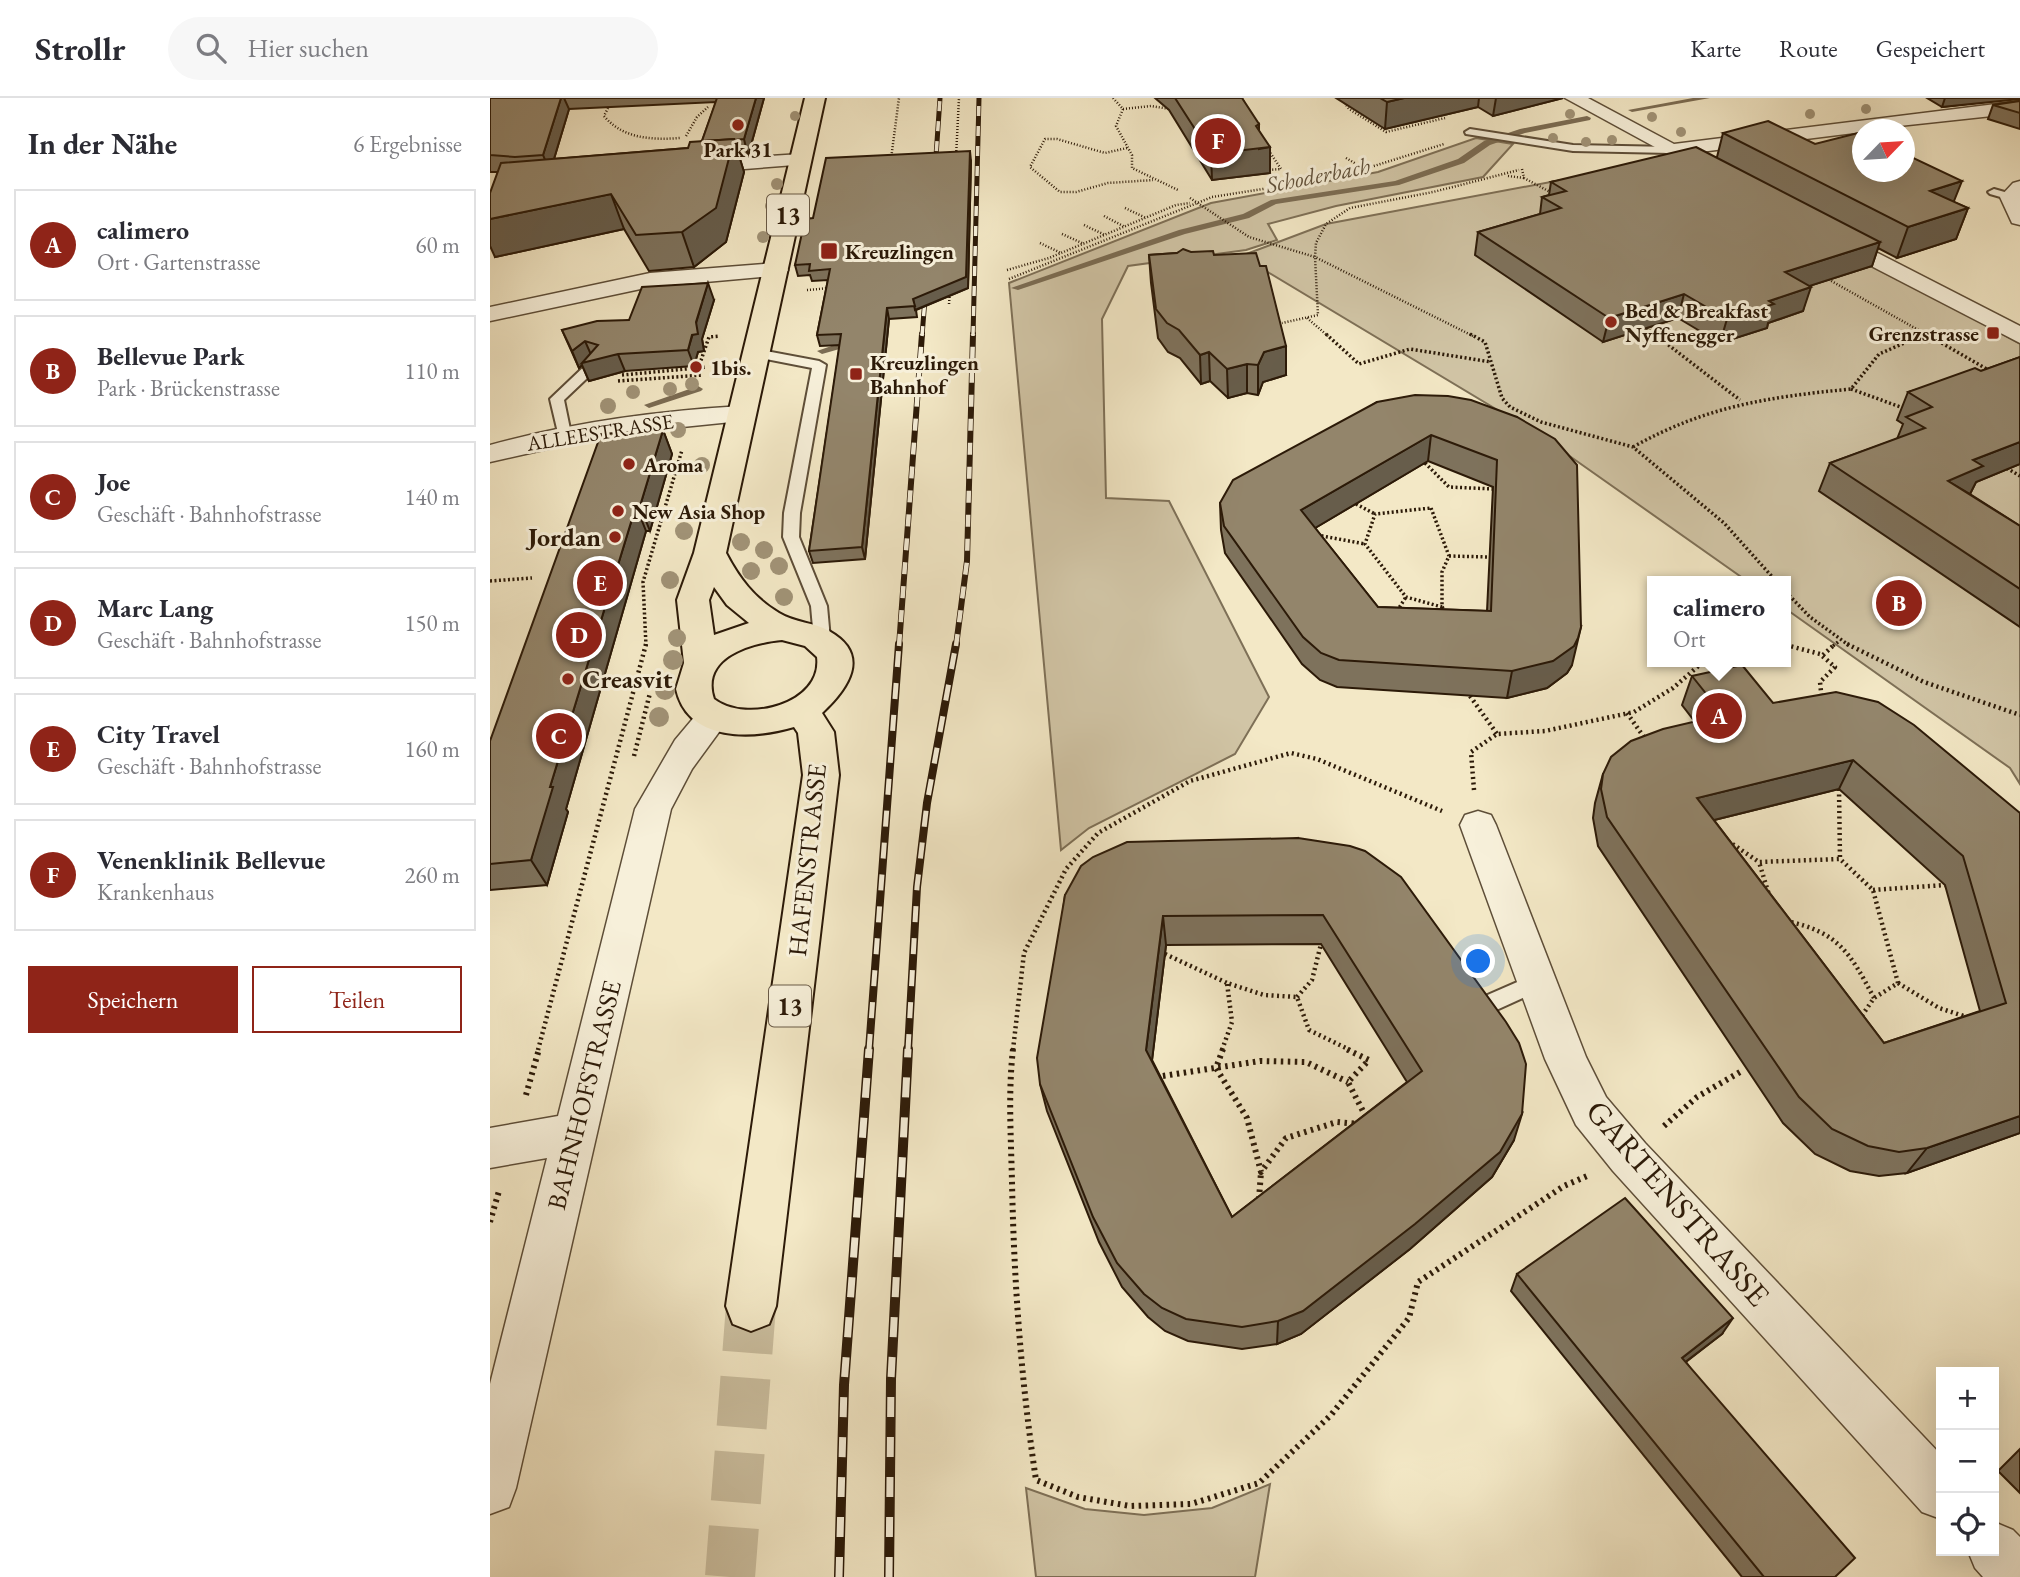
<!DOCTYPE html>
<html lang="de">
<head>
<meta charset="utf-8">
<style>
	body { margin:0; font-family:"EB Garamond",serif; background:#f7f7f7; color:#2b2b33 }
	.controls { position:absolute; right:21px; bottom:21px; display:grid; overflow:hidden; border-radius:0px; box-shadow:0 7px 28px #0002 }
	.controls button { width:63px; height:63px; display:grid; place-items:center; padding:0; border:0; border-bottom:2px solid #e1e1e2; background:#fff; color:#2b2b33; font:35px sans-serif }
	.compass { position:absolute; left:1362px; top:21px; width:63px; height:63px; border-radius:50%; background:#fff; box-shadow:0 7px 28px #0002; rotate:65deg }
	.you { position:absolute; left:989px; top:864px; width:24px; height:24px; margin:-18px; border:5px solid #fff; border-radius:50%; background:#1a73e8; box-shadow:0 0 0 10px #1a73e833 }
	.badge { display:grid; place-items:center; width:46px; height:46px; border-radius:50%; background:#8f2418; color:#fff; font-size:23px; font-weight:700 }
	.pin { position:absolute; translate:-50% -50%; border:4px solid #fff; box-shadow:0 2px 7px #0006 }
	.popup { position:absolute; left:1157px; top:478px; width:144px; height:91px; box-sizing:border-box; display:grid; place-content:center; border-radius:0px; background:#fff; filter:drop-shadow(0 2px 5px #0005); font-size:23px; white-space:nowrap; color:#7c7c81 }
	.popup b { font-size:26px; color:#2b2b33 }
	.popup::after { content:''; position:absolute; left:50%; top:100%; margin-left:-14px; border:14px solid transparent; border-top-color:#fff }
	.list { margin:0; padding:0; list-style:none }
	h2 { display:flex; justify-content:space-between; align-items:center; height:91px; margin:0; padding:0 28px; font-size:30px }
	h2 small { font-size:23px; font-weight:400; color:#7c7c81 }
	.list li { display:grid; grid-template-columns:46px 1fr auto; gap:21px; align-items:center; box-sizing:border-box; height:112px; margin:0 14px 14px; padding:0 14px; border:2px solid #e1e1e2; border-radius:0px }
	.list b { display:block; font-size:26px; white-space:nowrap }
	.list p { margin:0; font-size:23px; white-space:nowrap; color:#7c7c81 }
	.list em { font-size:23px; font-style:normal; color:#7c7c81 }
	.actions { display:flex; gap:14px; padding:21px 28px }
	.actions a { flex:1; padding:16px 0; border:2px solid #8f2418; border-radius:0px; text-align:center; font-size:24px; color:#8f2418 }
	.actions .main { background:#8f2418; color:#fff }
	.icon { flex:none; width:38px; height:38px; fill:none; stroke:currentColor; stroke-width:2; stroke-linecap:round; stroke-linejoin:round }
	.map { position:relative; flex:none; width:1530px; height:1479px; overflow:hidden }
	header { display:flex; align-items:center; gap:42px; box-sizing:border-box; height:98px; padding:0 35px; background:#fff; border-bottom:2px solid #e1e1e2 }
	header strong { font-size:33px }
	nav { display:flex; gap:38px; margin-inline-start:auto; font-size:24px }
	.search { width:490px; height:63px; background:#f7f7f7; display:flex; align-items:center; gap:18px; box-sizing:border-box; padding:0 24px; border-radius:38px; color:#7c7c81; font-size:26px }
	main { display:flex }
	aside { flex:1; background:#fff }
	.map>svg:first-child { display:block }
	.green { fill:#d1c5a6; stroke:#7e7057; stroke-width:2 }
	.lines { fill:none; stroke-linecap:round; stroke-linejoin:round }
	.stream { fill:#7b6c53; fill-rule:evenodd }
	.primary-tunnel { stroke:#cbbfa0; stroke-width:50; stroke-dasharray:50 25; stroke-linecap:butt }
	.service-casing { stroke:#5e4e38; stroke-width:4 }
	.minor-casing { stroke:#5e4e38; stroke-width:3 }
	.primary-casing { stroke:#2c1a08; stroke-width:4 }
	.path-far3 { stroke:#2c1a08; stroke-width:2.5; stroke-dasharray:1 2; stroke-linecap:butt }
	.path-far2 { stroke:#2c1a08; stroke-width:3.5; stroke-dasharray:2 2.5; stroke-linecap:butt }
	.path-far1 { stroke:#2c1a08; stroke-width:4.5; stroke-dasharray:2 3.5; stroke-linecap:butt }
	.path { stroke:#2c1a08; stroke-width:6; stroke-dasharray:2.5 4.5; stroke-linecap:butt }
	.service { fill:#f7f0da; fill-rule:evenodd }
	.minor { fill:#f7f0da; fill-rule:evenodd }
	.primary { fill:#f3e8c6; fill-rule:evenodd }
	.rail-far3-casing { stroke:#2c1a08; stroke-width:5 }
	.rail-far2-casing { stroke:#2c1a08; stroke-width:6 }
	.rail-far1-casing { stroke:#2c1a08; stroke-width:8 }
	.rail-casing { stroke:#2c1a08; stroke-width:10 }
	.rail-far3 { stroke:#f7f0da; stroke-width:3.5; stroke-dasharray:10; stroke-linecap:butt }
	.rail-far2 { stroke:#f7f0da; stroke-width:4.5; stroke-dasharray:12; stroke-linecap:butt }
	.rail-far1 { stroke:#f7f0da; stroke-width:5; stroke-dasharray:16; stroke-linecap:butt }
	.rail { stroke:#f7f0da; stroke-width:7; stroke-dasharray:20; stroke-linecap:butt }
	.tree { fill:#a19377 }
	.wall { fill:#7e725c; stroke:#2c1a08; stroke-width:2; fill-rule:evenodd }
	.shaded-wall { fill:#675d4b; stroke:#2c1a08; stroke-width:2 }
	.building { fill:#93856b; stroke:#2c1a08; stroke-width:2; fill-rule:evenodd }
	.poi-dot { fill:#8f2418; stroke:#f7f0da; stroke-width:2.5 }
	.labels { text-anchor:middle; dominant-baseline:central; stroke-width:6; stroke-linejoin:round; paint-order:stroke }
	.far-poi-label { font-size:21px; font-weight:bold; fill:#2c1a08; stroke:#f7f0da; text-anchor:start }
	.far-street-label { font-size:21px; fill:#2c1a08; stroke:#f7f0da }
	.far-water-label { font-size:23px; font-style:italic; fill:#60503a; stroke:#f7f0da }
	.shield { fill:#f7f0da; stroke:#695a47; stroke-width:2 }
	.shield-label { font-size:24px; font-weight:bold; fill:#2c1a08 }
	.poi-label { font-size:26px; font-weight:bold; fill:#2c1a08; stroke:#f7f0da; text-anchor:end }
	.street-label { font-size:26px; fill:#2c1a08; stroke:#f7f0da }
	.near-street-label { font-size:32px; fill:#2c1a08; stroke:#f7f0da }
</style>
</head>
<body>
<header>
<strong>Strollr</strong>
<div class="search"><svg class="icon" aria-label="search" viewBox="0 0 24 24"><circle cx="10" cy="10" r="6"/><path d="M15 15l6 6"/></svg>Hier suchen</div>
<nav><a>Karte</a><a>Route</a><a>Gespeichert</a></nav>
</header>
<main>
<aside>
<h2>In der Nähe<small>6 Ergebnisse</small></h2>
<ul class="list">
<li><span class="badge">A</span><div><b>calimero</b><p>Ort · Gartenstrasse</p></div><em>60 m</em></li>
<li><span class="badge">B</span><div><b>Bellevue Park</b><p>Park · Brückenstrasse</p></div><em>110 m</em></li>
<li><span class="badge">C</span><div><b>Joe</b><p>Geschäft · Bahnhofstrasse</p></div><em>140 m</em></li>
<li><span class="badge">D</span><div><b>Marc Lang</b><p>Geschäft · Bahnhofstrasse</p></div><em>150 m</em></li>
<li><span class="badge">E</span><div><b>City Travel</b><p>Geschäft · Bahnhofstrasse</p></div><em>160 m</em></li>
<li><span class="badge">F</span><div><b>Venenklinik Bellevue</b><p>Krankenhaus</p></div><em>260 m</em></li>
</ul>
<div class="actions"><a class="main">Speichern</a><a>Teilen</a></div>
</aside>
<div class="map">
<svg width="1530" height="1479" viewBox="0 0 1530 1479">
	<rect width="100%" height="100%" fill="#f3e8c6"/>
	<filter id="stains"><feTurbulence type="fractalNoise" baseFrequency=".00286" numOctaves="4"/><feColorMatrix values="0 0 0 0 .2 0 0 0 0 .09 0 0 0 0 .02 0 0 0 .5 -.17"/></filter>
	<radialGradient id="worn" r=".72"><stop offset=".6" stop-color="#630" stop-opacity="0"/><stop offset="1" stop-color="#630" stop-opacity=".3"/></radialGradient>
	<g class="green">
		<polygon points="986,40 1023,46 993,79 846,108 778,126 787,142 756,152 638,168 612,221 616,400 679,403 779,599 745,656 599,730 571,752 519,185 721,105 888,74"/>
		<polygon points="1194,59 1530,246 1530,686 1520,670 1296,511 1296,483 1257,483 1054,340 751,158 836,126"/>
		<polygon points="780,1386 765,1479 546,1479 536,1390 595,1411 654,1417 722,1410"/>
	</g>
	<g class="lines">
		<g class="stream">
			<polygon points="1203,0 1220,0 1142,14 1138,12"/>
			<polygon points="1097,18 1101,20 1100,22 1035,35 1000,47 974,65 909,87 786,106 759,120 695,136 528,192 521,190 689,132 753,116 781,102 905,83 968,61 994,43 1030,31"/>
			<polygon points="350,245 355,248 353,250 332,256 327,253"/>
			<polygon points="208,288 213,291 211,293 159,310 154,307"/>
		</g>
		<polyline class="primary-tunnel" points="240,1479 261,1208"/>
		<defs>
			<g id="service">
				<polygon points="980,31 1083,47 1181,49 1186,52 1181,55 1083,53 976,36 975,34"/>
				<polygon points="1504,91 1525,97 1527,99 1521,102 1500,96 1498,94"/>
				<polygon points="265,251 329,263 336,267 310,415 309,439 337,508 340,541 332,546 324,541 321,508 293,439 294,415 322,270 260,258 260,252"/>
				<polygon points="101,262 113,265 74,302 81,336 79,339 69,339 60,301"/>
				<polygon points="1048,875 1055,878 1059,884 1055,890 1002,914 994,917 986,914 983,908 986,902"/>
			</g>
			<g id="minor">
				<polygon points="1075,0 1098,0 1184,46 1530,3 1530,15 1372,32 1372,34 1202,55 1236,74 1239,78 1236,82 1229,84"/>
				<polygon points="311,56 321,62 318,66 203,75 193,69 203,63"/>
				<polygon points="1530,83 1530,127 1522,125 1510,99 1523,85"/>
				<polygon points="1339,130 1530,228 1530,245 1331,142 1328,137"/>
				<polygon points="286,165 294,167 298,172 294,177 160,189 0,223 0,209 160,175"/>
				<path d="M252,308L261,310L265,316L261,322L124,336L0,364V347C83,324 166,313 252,308Z"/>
				<polygon points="223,607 235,611 240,619 202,671 181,711 26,1390 19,1409 0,1416 0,1286 57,1060 0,1070 0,1030 68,1018 145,711 185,642 211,611"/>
				<polygon points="988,713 1001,717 1006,727 1096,959 1116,999 1155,1045 1451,1357 1451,1421 1432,1414 1123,1073 1086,1027 1055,961 970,727 975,717"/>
				<polygon points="1504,1424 1523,1432 1530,1439 1530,1479 1493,1479 1485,1470 1478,1453 1504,1453"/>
			</g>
			<path id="primary" d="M315,0H335L236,455C249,480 264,500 289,515C305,525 324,524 339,533C382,557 358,591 332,615L344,634L349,677L286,1208L279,1226L261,1233L243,1226L236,1208L313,677L308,635L304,629C263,641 198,645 186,591L194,565L187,502L204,455ZM224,489L237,507L259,525L224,537L219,502ZM292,542L315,548L327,559C333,606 256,626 224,601C210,559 261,545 292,542Z"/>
		</defs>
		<use href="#service" class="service-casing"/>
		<use href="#minor" class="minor-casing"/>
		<use href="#primary" class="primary-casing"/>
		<g class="path-far3">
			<polyline points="623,0 633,11 626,28 642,57 642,70 688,92"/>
			<polyline points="851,0 859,11 896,34 955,20"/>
			<path d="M118,10L114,18C133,41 162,42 190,40"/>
			<polyline points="633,11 661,8 680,11"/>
			<polyline points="196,38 207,19 218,9"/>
			<polyline points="637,50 615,55 567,41 555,41 540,69 570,94 586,94 618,85 663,82"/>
			<polyline points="777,50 791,71 778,72"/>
			<polyline points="466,59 469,0"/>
			<polyline points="856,60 875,71"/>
			<polyline points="401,61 409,0"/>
			<polyline points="1032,71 1034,80 1062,95"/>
			<polyline points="1018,78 1034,80"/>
			<polyline points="700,100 759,139 825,159 828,217 792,225"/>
			<polyline points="635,110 656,120"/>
			<polyline points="614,118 635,129"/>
			<polyline points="594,127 615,137"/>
			<polyline points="572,136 594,146"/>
			<polyline points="550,145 571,155"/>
			<polyline points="517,172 559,160 686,107 700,105"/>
			<polyline points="1336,180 1439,238"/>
			<polyline points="519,181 722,99 849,79 954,46"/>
			<polyline points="317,192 340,190"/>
			<polyline points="459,206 460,193"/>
			<polyline points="817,220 838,238"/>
			<polyline points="1152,227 1167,238"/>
			<polyline points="983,238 825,159 826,145 836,126 860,110 943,94 1029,72"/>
			<polyline points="1431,238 1446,232"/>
		</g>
		<g class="path-far2">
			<polyline points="836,236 869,266 920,251 1001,264"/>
			<polyline points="980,236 995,244 1012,300 1020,309 1051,324 1143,349 1234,425 1286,483"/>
			<polyline points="1164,236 1250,302"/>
			<polyline points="1436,236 1502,274"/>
			<polyline points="208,271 219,239 230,238"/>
			<polyline points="132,277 217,269"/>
			<polyline points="128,283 213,277"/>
			<polyline points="1361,291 1416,311"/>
			<path d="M1143,349C1216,308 1279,299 1361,291L1389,256L1435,236"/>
			<polyline points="935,365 959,389 1003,391"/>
			<polyline points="1513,368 1530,378"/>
			<polyline points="866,406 885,416"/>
			<polygon points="941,410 959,458 952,474 952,509 916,499 875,446 885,416"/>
			<polyline points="827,437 875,446"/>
			<polyline points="959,458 1000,459"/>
			<polyline points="0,483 42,480"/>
			<polyline points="1296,494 1320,519 1360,548"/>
			<polyline points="1158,499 1162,501"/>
			<polyline points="952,509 957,514"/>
			<polyline points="907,513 916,499"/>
			<polyline points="1296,547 1300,548"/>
			<polyline points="156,548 153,484 192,352"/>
			<polyline points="1343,548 1348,544"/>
		</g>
		<g class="path-far1">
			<polyline points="1357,546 1434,584 1530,617"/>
			<polyline points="1296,547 1330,556 1345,569 1330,584 1332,603"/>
			<polyline points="1333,557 1345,546"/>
			<polyline points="980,598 1007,636"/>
			<polyline points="1137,615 1156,642"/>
			<polyline points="144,658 160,595"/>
			<polyline points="1349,691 1350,761"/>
			<polyline points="984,692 981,654 1007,636 1055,633 1144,614 1183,590 1213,564"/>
			<polyline points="1238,743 1269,764"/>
			<polyline points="1383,792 1455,787"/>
			<polyline points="1280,800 1269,764 1350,761 1383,792 1408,885 1384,900 1371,919"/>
			<path d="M1296,823C1349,834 1360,855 1384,900"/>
			<polyline points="675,856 737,885"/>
			<polyline points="1408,885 1449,910 1480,920"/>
			<polyline points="807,899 822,882 831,846"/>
			<polyline points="48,952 156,546"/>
			<polyline points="523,952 534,855 576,771 608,735 700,683 801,655 827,661 952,713"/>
			<polyline points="732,952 742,924 737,885 774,897 807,899 819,932 860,952"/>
		</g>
		<g class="path">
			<path d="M523,951C518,995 521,1039 522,1084C524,1184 531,1283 546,1382L588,1399L640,1408L701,1406L769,1385L841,1317L919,1220L928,1184L1074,1088L1097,1078"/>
			<polyline points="733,951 726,970 757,1020 771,1074 796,1040 847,1024 880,1027 858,984 879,962 856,951"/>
			<polyline points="666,979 770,963 816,964 858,984"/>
			<polyline points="36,997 49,951"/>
			<polyline points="1174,1028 1207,999 1250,974"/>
			<polyline points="769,1101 771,1074"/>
			<polyline points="0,1124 9,1093"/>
		</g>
		<use href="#service" class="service"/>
		<use href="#minor" class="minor"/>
		<use href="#primary" class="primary"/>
		<defs>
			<g id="rail-far3">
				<polyline points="445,73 450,0"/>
				<polyline points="432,238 436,188"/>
				<polyline points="483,238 489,0"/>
			</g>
			<g id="rail-far2">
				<polyline points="409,548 432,236"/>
				<polyline points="466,548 477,463 483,236"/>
			</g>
			<g id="rail-far1">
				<polyline points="379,952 409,546"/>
				<polyline points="418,952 427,789 437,705 466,546"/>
			</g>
			<g id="rail">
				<polyline points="349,1479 354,1287 379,951"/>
				<polyline points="399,1479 401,1281 418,951"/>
			</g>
		</defs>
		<use href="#rail-far3" class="rail-far3-casing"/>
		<use href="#rail-far2" class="rail-far2-casing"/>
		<use href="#rail-far1" class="rail-far1-casing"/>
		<use href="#rail" class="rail-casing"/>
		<use href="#rail-far3" class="rail-far3"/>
		<use href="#rail-far2" class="rail-far2"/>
		<use href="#rail-far1" class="rail-far1"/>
		<use href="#rail" class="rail"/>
	</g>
	<g class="tree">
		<circle cx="1376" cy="11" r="5"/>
		<circle cx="1080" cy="16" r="5"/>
		<circle cx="1320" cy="16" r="5"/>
		<circle cx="305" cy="18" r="5"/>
		<circle cx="1162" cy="19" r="5"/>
		<circle cx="1191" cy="34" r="5"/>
		<circle cx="1063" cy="40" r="5"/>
		<circle cx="1122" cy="42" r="5"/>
		<circle cx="1096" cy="44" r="5"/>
		<circle cx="287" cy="86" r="6"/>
		<circle cx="281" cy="108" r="6"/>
		<circle cx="273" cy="139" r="6"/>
		<circle cx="202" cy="286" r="7"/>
		<circle cx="180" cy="291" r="7"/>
		<circle cx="143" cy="294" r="7"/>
		<circle cx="118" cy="308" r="8"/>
		<circle cx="188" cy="332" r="8"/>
		<circle cx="212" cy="367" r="8"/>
		<circle cx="194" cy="433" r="9"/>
		<circle cx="251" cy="444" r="9"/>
		<circle cx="274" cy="452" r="9"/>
		<circle cx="289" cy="468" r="9"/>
		<circle cx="261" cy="473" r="9"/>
		<circle cx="180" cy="482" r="9"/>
		<circle cx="294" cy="499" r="9"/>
		<circle cx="187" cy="540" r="9"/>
		<circle cx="183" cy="562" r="10"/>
		<circle cx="175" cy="592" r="10"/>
		<circle cx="169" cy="619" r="10"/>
	</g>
	<g class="wall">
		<path d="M0,0H274L258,58H249L254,74L236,144L204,169L159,173L134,131L5,159L8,74H0ZM226,4L212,43L198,50L64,61L79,11Z"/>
		<polygon points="665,0 752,0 769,33 780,75 722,82 679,12"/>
		<polygon points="846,0 1073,0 1003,18 988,9 895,31"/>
		<polygon points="1437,0 1530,0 1452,9"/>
		<polygon points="1530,3 1530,31 1498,21 1503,7"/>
		<polygon points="1233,35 1325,46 1478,110 1466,141 1407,160 1388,150 1382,168 1319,188 1313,213 1278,225 1277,230 1230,245 1188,220 1113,244 985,157 988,134 1050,116 1052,99 1059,97 1061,84 1227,59"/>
		<polygon points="481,63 478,190 426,212 427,219 399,221 375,461 323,465 319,453 350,247 330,248 327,237 338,182 322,183 320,177 308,178 305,167 323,120"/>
		<polygon points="701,154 724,157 796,277 773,284 768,297 757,295 738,300 720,283 711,286 690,260 678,254 668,240 661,185 659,157"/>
		<polygon points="224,202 212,241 214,253 208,254 204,268 135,273 99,283 92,267 89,270 72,232 139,222"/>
		<polygon points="1530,259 1530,366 1486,384 1480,396 1530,428 1530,529 1329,393 1340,365 1407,341 1413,326 1407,322 1418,294 1491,273"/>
		<path d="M887,304L1027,319L1082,567L1077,575L1057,590L1017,600L847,589L830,582L812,566L735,455L731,432L730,405ZM938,363L1003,389L997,513L888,509L825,430Z"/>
		<polygon points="173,332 182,356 160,433 156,433 76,711 78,714 57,787 0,792 0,643"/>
		<path d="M1202,578L1283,605L1530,715V1035L1417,1075L1389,1078L1360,1073L1325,1056L1293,1025L1108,748L1103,720L1105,705L1113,676L1205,624L1192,607ZM1349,691L1455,787L1490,913L1394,945L1224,722Z"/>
		<path d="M808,740L1024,1042L1002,1079L920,1151L811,1236L787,1246L752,1251L698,1243L675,1233L658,1219L632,1189L609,1144L557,1013L550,986L575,797ZM831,846L917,984L742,1119L662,962L676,847Z"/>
		<polygon points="1027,1176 1232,1236 1196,1264 1345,1479 1252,1479 1021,1193"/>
		<polygon points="1530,1351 1530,1395 1508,1373"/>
	</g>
	<g class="shaded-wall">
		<polygon points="71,0 74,0 79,11 60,74 53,57"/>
		<polygon points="266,0 274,0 258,58 254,41"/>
		<polygon points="914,0 989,0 988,9 895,31 897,4"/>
		<polygon points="1006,0 1073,0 1003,18"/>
		<polygon points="1455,0 1530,0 1530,1 1452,9"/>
		<polygon points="769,26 769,51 780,49 780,75 722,82 721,56"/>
		<polygon points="244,41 254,74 236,144 204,169 192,134"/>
		<polygon points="480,53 481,63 478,190 425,212 423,201"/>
		<polygon points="1472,83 1460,113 1440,93"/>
		<polygon points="121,96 134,131 5,159 0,148 0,121"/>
		<polygon points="1478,110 1466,141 1407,160 1418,129"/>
		<polygon points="1390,144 1382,168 1288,198 1295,174"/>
		<polygon points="218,185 224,202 212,241 214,253 208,254 204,268 198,252"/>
		<polygon points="1321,189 1313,213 1278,225 1277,230 1230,245 1237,221 1279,203"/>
		<polygon points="1194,196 1188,220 1113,244 1119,220"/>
		<polygon points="397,210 399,221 375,461 372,449"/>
		<polygon points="95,243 102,259 128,256 135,273 99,283 92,267 89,270 82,253"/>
		<polygon points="796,248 796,277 773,284 768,297 768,267 774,254"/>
		<polygon points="719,254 720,283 711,286 710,257"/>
		<polygon points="757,266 757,295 738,300 737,271"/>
		<polygon points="173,332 182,356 160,433 150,408"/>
		<polygon points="941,337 938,363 810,439 811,412"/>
		<polygon points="1530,344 1530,366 1486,384 1480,396 1458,383 1483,362"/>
		<polygon points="146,408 156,433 76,711 78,714 57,787 41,762 60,689"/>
		<polygon points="1091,529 1082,567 1077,575 1057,590 1017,600 1022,573"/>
		<polygon points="1363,662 1349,691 1196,729 1207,700"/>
		<polygon points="673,818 676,847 660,979 656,952"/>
		<polygon points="1032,1016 1024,1042 1002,1079 920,1151 811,1236 787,1246 788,1223"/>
		<polygon points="1530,1018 1530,1035 1417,1075 1437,1050"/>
		<polygon points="1243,1220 1232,1236 1182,1274 1192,1260"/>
	</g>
	<g class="building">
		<polygon points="0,0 71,0 53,57 25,59 0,57"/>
		<polygon points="227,0 266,0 254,41 244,42 244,41 212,43"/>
		<polygon points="685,0 752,0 769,26 766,28 780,49 721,56"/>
		<polygon points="890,0 914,0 897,4"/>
		<polygon points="1530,3 1530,15 1503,7"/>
		<polygon points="1278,23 1325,46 1368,35 1373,37 1373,74 1415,74 1415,56 1472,83 1440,93 1478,110 1418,129 1233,35"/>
		<polygon points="244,41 226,110 192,134 146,137 121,96 0,121 0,95 11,65 198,50 200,44"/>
		<polygon points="1206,49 1390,144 1295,174 1321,189 1279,203 1284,206 1237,221 1194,196 1119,220 988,134 1071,110 1052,99 1076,93 1061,84"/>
		<polygon points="480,53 476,179 423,201 425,208 397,210 372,449 319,453 351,236 327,237 340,171 319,173 320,166 305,167 315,121 323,120 336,60"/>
		<polygon points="693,151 701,154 723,153 724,157 766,155 770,168 776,168 796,248 774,254 768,267 757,266 737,271 719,254 710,257 689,232 677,225 666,211 659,157 687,155"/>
		<polygon points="218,185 206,224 208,236 202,237 198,252 128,256 92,265 108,247 95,243 82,253 72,232 107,223 139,222 152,189"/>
		<polygon points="1530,259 1530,344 1483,362 1493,368 1458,383 1530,428 1530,491 1340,365 1435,330 1416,319 1442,309 1418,294 1485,270 1491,273"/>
		<path d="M925,297L958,298L981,302L1027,319L1065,341L1087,367L1091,529L1088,540L1084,548L1063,563L1022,573L849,562L831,555L813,539L734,428L730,405L743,382L887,304ZM941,337L1007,362L1001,513L888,509L811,412Z"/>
		<polygon points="173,332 150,408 146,408 60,689 63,689 41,762 0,766 0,643 111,336"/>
		<path d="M1252,567L1283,605L1346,594L1388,604L1424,627L1530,715V1018L1437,1050L1409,1054L1378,1048L1342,1031L1309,999L1117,719L1111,691L1113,676L1121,659L1141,643L1173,631L1233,617L1202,578ZM1363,662L1473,758L1516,905L1394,945L1207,700Z"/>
		<path d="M808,740L860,748L875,753L911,779L1016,924L1029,945L1036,966L1032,1016L1010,1054L925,1126L813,1213L788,1223L752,1229L696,1221L672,1210L654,1196L627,1165L603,1119L550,986L547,960L575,797L591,768L603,759L637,744ZM833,817L932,973L742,1119L656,952L673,818Z"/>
		<polygon points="1135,1100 1243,1220 1192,1260 1365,1460 1345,1479 1274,1479 1027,1176"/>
	</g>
	<g class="poi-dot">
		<circle cx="248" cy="27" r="7"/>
		<rect x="330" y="144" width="18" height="18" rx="3.5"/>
		<circle cx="1121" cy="224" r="7"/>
		<rect x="1496" y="228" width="14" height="14" rx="3.5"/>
		<circle cx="206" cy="269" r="7"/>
		<rect x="359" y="269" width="14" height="14" rx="3.5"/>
		<circle cx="139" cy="366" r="7"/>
		<circle cx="128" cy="413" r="7"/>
		<circle cx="125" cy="439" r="7"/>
		<circle cx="78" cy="581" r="7"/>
	</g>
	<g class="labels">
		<g class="far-poi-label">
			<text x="248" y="51" text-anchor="middle">Park 31</text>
			<text x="355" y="153">Kreuzlingen</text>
			<text x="1135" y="212">Bed &amp; Breakfast<tspan x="1135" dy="24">Nyffenegger</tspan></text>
			<text x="1489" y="235" text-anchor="end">Grenzstrasse</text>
			<text x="380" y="264">Kreuzlingen<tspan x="380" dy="24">Bahnhof</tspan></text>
			<text x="220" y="269">1bis.</text>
			<text x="153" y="366">Aroma</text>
			<text x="142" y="413">New Asia Shop</text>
		</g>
		<g class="far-street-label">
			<text transform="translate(110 334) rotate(-9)">ALLEESTRASSE</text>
		</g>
		<g class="far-water-label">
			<text transform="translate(828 77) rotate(-11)">Schoderbach</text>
		</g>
		<g class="shield">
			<rect x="277" y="96.5" width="42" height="41" rx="5"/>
			<rect x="279" y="887.5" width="42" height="41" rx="5"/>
		</g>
		<g class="shield-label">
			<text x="298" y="117">13</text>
			<text x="300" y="908">13</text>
		</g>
		<g class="poi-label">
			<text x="111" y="439">Jordan</text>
			<text x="92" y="581" text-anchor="start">Creasvit</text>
		</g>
		<g class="street-label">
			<text transform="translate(317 762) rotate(-84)">HAFENSTRASSE</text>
			<text transform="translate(94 997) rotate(-76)">BAHNHOFSTRASSE</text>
		</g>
		<g class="near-street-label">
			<text transform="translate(1188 1105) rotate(49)">GARTENSTRASSE</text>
		</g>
	</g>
	<rect width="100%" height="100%" filter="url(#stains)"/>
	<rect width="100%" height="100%" fill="url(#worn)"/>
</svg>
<div class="controls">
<button>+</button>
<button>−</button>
<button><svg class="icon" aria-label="locate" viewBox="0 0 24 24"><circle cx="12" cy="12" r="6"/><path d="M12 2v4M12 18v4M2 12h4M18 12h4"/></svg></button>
</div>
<svg class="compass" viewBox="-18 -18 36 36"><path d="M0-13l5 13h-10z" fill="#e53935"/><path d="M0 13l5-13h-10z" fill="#7c7c81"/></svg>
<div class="you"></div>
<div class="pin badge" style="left:1229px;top:618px">A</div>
<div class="popup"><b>calimero</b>Ort</div>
<div class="pin badge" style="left:1409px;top:505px">B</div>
<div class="pin badge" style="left:69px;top:638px">C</div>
<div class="pin badge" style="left:89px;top:537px">D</div>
<div class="pin badge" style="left:110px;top:485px">E</div>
<div class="pin badge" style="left:728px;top:43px">F</div>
</div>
</main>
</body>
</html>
